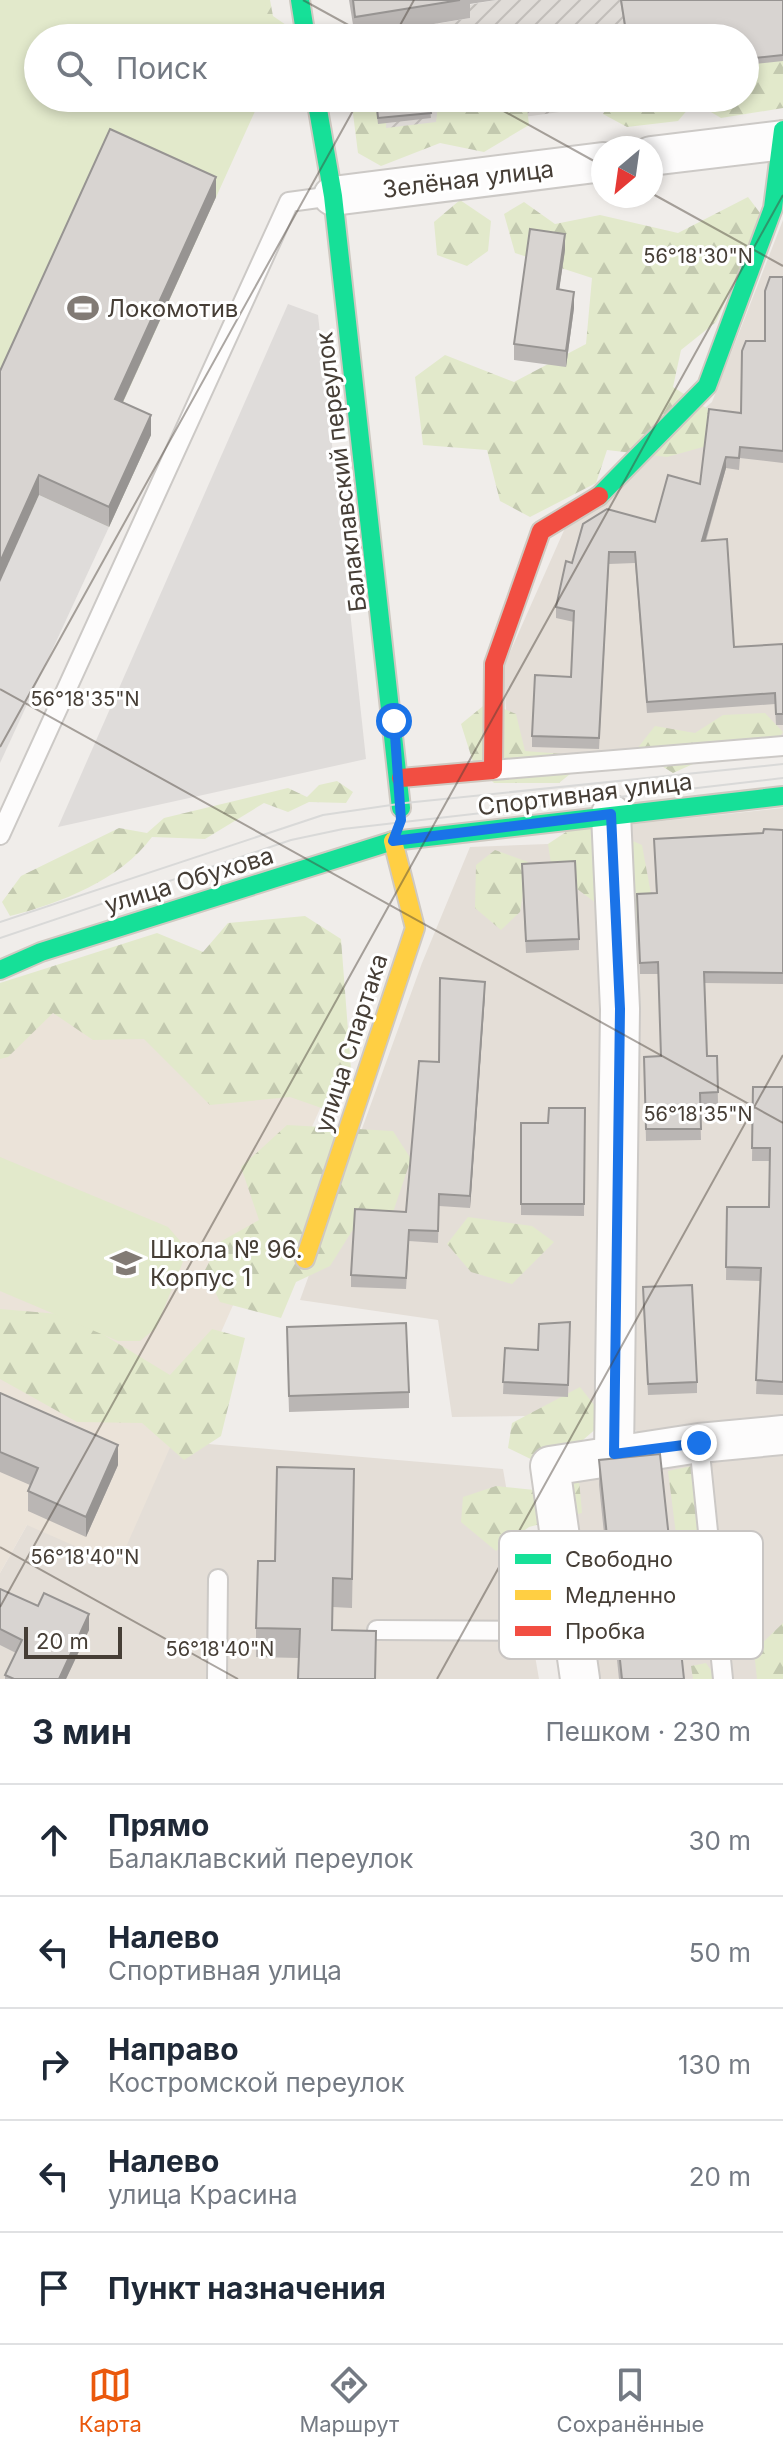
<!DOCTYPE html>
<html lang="ru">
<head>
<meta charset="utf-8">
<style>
	body { margin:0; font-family:Inter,sans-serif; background:#f6f6f7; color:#1f2937 }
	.compass { position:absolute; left:591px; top:136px; width:72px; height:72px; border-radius:50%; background:#fff; box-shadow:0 4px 12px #0003; rotate:209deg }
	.scale { position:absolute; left:24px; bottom:20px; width:98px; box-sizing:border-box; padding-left:8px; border:4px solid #463e36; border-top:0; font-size:22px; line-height:28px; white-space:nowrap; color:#463e36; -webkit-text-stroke:6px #fff; paint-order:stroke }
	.stop { position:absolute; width:24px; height:24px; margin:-18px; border:6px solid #1a73e8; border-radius:50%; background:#fff }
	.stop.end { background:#1a73e8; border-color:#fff; box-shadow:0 2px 8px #0008 }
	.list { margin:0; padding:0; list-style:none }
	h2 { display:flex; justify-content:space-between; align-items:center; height:104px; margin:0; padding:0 32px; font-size:34px }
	h2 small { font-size:26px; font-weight:400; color:#747a83 }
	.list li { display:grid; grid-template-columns:52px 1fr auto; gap:24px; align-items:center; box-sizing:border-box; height:112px; padding:0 32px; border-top:2px solid #e0e1e3 }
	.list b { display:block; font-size:30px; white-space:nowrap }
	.list p { margin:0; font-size:26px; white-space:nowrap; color:#747a83 }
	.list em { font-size:26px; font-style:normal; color:#747a83 }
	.icon { flex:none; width:44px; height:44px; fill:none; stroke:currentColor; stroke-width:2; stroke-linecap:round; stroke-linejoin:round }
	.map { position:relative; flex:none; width:783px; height:1679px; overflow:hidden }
	.search { position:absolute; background:#fff; box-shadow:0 4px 12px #0003; left:24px; right:24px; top:24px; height:88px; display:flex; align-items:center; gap:20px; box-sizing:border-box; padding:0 28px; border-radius:44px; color:#747a83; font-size:30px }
	.sheet { height:664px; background:#fff }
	nav { display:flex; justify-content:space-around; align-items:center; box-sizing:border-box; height:112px; border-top:2px solid #e0e1e3; background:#fff; font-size:22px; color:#747a83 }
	nav a { display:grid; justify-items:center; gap:4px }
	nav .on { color:#ea580c }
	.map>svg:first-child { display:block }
	.residential { fill:#e4ded7 }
	.industrial { fill:url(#industrial-furrows) }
	.education { fill:#ebe3d9 }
	.forest { fill:url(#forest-firs) }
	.park { fill:#e2e9cb }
	.parking { fill:#dfdcda }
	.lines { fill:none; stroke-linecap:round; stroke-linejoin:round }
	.lane-casing { stroke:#ccc9c6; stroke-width:22 }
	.street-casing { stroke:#ccc9c6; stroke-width:42 }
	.fast-casing { stroke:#cfc9c1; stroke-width:22 }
	.slow-casing { stroke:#cfc9c1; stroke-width:22 }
	.jam-casing { stroke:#cfc9c1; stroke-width:22 }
	.lane { stroke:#fdfcfc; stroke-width:18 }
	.street { stroke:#fdfcfc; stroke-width:38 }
	.fast { stroke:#16e098; stroke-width:18 }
	.slow { stroke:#ffcf43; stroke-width:18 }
	.jam { stroke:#f24e42; stroke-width:18 }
	.tram { stroke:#d9d9d8; stroke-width:2 }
	.wall { fill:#bab6b4 }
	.shaded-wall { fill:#979492 }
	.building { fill:#d8d4d1; stroke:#979492; stroke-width:2 }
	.route { stroke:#1a73e8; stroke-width:10 }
	.ticks { fill:none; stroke:#463e36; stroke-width:2; stroke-opacity:0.45 }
	.labels { text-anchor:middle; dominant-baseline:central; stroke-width:6; stroke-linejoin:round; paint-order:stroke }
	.street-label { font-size:24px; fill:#463e36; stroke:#fff }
	.poi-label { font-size:24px; fill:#463e36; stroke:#fff; text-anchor:start }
	.key { fill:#fff; stroke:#c8c5c3; stroke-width:2 }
	.key-label { font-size:22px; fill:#463e36 }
	.ticks-label { font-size:20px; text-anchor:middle; fill:#463e36; stroke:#fff; stroke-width:6; stroke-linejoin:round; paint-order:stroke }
</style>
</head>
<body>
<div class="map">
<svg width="783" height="1679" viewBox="0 0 783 1679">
	<defs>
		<pattern id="industrial-furrows" width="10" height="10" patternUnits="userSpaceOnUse" patternTransform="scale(2)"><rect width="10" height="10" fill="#e0dcd8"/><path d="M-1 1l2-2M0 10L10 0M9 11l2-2" fill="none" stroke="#c2beba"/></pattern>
		<pattern id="forest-firs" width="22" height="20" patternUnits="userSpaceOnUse" patternTransform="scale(2)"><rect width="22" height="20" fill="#e2e9cb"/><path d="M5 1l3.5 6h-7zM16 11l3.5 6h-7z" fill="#c3c9af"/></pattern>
	</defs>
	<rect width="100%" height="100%" fill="#f0edea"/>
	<g class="residential">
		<polygon points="783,220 783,739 510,762 503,668 565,528 712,402"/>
		<polygon points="783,808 783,1421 645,1440 625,1420 626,825"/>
		<polygon points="600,842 603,1415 452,1417 438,1320 300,1300 422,963 470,847"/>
		<polygon points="173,1441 503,1469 539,1679 0,1679 0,1573 27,1525"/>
		<polygon points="783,1448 783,1679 593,1679 567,1477"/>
	</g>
	<g class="industrial">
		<polygon points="496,0 783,0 745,38 356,38 470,18 468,5"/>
		<polygon points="368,98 659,98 376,138"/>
	</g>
	<polygon class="education" points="57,982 330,1086 118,1565 27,1525 0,1573 0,1013"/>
	<g class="forest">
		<polygon points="238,0 270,0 273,16 289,27 290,38 243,38"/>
		<polygon points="783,56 783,108 721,118 694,102 678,121 627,127 603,114 612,98 745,98 745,63"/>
		<polygon points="351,98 395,98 387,108 386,128 436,122 439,98 526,98 529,125 484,152 440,143 381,166 358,153"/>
		<polygon points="748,197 763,217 716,322 681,350 673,387 719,416 714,444 667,457 607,450 596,483 530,517 500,501 487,450 423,445 415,377 445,355 514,382 586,344 592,278 515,253 504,214 524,202 555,224 600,215 678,233"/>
		<polygon points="460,200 491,221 488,251 467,266 437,255 434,222"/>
		<polygon points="488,702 516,714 525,751 563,754 575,770 559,783 494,783 473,762 461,724"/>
		<polygon points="765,713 783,732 766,757 713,755 673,773 636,750 655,726 695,733 723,715"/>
		<path d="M337,781L353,792L346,803L309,802L288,812L264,803L205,839L152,837C120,880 61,903 10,916L2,902L21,876L119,828L147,833L164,818L288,788L307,797L319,785Z"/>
		<polygon points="584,820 642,845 655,916 633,931 552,870 548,844"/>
		<polygon points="495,850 528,862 520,912 501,930 475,908 476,865"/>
		<polygon points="305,916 341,939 352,1082 330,1111 290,1097 210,1105 144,1039 93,1040 53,1013 8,1057 0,1059 0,983 157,933 203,952 228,923"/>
		<polygon points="287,1125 393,1131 411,1159 388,1227 352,1231 330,1266 296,1282 281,1318 220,1302 205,1270 220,1242 259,1220 241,1167"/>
		<polygon points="468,1217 532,1226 554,1242 512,1284 471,1272 447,1244"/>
		<polygon points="0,1309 71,1315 170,1375 212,1329 245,1338 221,1436 184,1460 142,1423 77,1422 0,1379"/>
		<polygon points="580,1387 606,1420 576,1446 582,1513 529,1527 496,1551 461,1522 463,1497 496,1486 544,1491 545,1466 508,1448 512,1423"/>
		<polygon points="692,1466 714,1512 705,1613 686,1613 668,1471"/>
		<polygon points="783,1623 783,1679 757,1679 754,1651"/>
		<polygon points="706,1663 717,1679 693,1679 691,1666"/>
	</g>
	<g class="park">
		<polygon points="0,0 265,0 271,38 38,38 38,98 261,98 116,418 151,435 109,527 39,495 0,581"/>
		<polygon points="0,1157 168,1227 180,1241 184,1259 156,1328 140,1341 118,1341 0,1291"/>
	</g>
	<g class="parking">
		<polygon points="288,304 318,315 366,759 58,827"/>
		<polygon points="39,495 109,527 0,763 0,581"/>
	</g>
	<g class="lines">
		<defs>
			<g id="lane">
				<polyline points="493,770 783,746"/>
				<polyline points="0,835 289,202 333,196"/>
				<polyline points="699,1443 723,1679"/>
				<polyline points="377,1630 573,1631"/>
				<polyline points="217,1679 218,1579"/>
			</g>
			<g id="street">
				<polyline points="651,156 783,140"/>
				<polyline points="333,196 603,162"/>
				<polyline points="611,814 620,1009 614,1454"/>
				<polyline points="580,1679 550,1466 699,1443 783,1435"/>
			</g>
			<g id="fast">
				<polyline points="300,0 306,38"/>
				<polyline points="316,98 333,196 401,808"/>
				<polyline points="599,496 707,386 773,208 783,130"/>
				<polyline points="0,970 41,952 393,841 783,796"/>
			</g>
			<polyline id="slow" points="305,1259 415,928 393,841"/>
			<polyline id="jam" points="401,778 493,770 494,664 541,531 599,496"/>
		</defs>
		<use href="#lane" class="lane-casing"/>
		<use href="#street" class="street-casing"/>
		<use href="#fast" class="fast-casing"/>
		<use href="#slow" class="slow-casing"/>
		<use href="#jam" class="jam-casing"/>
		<use href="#lane" class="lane"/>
		<use href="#street" class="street"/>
		<use href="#fast" class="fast"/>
		<use href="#slow" class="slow"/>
		<use href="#jam" class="jam"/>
		<g class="tram">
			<polyline points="0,922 323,815 405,803 783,764"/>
			<polyline points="0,938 291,840 343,829 783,778"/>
		</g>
	</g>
	<g class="wall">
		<polygon points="349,0 496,0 470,4 470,18 355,37"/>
		<polygon points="620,0 783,0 783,61 745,65 745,38 626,38"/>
		<polygon points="375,98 429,98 431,118 378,124"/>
		<polygon points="216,197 123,402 151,435 109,527 39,495 0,371"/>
		<polygon points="565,250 559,289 574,308 566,367 514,360 514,344"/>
		<polygon points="783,277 783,463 740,458 739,470 726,468 706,541 734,647 783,644 783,725 776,725 775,704 647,713 635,563 609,564 599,749 532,747 532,736 571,677 574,622 556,618 556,607 572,563 655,522 700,484 741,413 765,341"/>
		<polygon points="783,830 783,984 704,983 707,1056 717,1056 718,1104 700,1104 701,1140 646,1141 644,1057 661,1056 658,974 640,974 637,906 656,893 654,839 763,833"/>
		<polygon points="522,875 579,939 579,950 526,953"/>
		<polygon points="485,994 470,1208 439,1206 438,1243 409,1241 406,1289 351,1287 351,1275 406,1212 439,1062"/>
		<polygon points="753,1087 783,1087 783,1395 756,1394 761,1281 726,1280 727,1207 769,1207 769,1161 752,1161"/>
		<polygon points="585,1108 584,1216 521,1215 521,1123 548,1123"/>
		<polygon points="643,1299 697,1382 697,1393 648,1395"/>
		<polygon points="570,1322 568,1397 503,1394 505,1348 538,1350"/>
		<polygon points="287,1344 409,1392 409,1408 289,1412"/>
		<polygon points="0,1393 118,1465 86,1537 28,1511 28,1491 30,1485 0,1472"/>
		<polygon points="599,1460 684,1679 619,1679 599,1485"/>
		<polygon points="354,1498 352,1608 333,1607 332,1630 376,1631 376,1679 298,1679 299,1658 256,1657 256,1628 275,1561"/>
		<polygon points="0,1589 89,1630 66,1679 5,1679 5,1675 16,1653 0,1645"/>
	</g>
	<g class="shaded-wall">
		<polygon points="216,177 216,197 115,419 115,399"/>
		<polygon points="565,234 565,250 557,305 557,289"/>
		<polygon points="574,292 574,308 566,367 566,351"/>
		<polygon points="151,415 151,435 109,527 109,507"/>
		<polygon points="726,457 726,468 702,552 702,541"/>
		<polygon points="39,475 39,495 0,582 0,562"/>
		<polygon points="485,982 485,994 470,1208 470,1196"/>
		<polygon points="118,1445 118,1465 86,1537 86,1517"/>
		<polygon points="89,1614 89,1630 66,1679 59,1679"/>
	</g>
	<g class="building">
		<polygon points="353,0 460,0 355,17"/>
		<polygon points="621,0 783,0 783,55 745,59 745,38 627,38"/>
		<polygon points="376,98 429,98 431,113 378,118"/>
		<polygon points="110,129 216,177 115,399 151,415 109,507 39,475 0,562 0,371"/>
		<polygon points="530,229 565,234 557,289 574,292 566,351 514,344"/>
		<polygon points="770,277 783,277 783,451 740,447 739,458 726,457 702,541 727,539 734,647 783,644 783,714 776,714 775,693 647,702 635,552 609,552 599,738 532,736 535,675 571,677 574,611 556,607 566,561 572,563 583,524 607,509 655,522 668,475 700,484 709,409 741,413 742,351 746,341 765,341 765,291"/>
		<polygon points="764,829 783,830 783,973 704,972 707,1056 717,1056 718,1092 700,1093 701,1129 646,1129 644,1057 661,1056 658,962 640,963 637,894 657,893 654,839 763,833"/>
		<polygon points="575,861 579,939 526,941 522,864"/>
		<polygon points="440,978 485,982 470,1196 439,1194 438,1231 409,1230 406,1278 351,1275 355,1209 406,1212 419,1061 439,1062"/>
		<polygon points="753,1087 783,1087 783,1382 756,1380 761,1268 726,1267 727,1207 769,1207 770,1148 752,1148"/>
		<polygon points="549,1108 585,1108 584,1204 521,1204 521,1123 548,1123"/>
		<polygon points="692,1285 697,1382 648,1384 643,1287"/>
		<polygon points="570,1322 568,1385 503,1382 505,1348 538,1350 539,1324"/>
		<polygon points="406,1323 409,1392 289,1396 287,1327"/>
		<polygon points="0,1393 118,1445 86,1517 28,1491 38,1468 0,1452"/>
		<polygon points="660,1454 684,1679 622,1679 599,1460"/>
		<polygon points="277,1467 354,1469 352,1579 333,1578 332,1630 376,1631 375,1679 298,1679 300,1629 256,1628 258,1561 275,1561"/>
		<polygon points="0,1589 38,1606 44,1593 89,1614 59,1679 14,1679 5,1675 22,1640 0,1629"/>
	</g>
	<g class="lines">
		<polyline class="route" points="394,721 401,820 393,841 611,814 620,1009 614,1454 699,1443"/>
	</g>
	<path class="ticks" d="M303,0L372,38M393,38L414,0M480,98L603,166M651,193L783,266M0,689L783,1123M0,747L360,98M0,1547L238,1679M0,1607L783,195M437,1679L783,1055"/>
	<defs>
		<symbol id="stadium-bare" viewBox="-9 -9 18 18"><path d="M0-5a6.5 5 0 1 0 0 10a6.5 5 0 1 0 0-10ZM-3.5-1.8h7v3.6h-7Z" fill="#827b75" stroke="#fff" stroke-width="2.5" paint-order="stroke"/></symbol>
		<symbol id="school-bare" viewBox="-9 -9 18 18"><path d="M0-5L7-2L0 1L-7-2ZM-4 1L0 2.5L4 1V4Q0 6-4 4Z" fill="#827b75" stroke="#fff" stroke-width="2.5" paint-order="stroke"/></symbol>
	</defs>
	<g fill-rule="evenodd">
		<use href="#stadium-bare" x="61" y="286" width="44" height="44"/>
		<use href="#school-bare" x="104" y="1241" width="44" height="44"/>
	</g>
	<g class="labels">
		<g class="street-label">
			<text transform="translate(468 179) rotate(-7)">Зелёная улица</text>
			<text transform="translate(341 472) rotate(-97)">Балаклавский переулок</text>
			<text transform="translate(585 794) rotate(-7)">Спортивная улица</text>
			<text transform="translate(189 880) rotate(-17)">улица Обухова</text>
			<text transform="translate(351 1043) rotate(-72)">улица Спартака</text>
		</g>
		<g class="poi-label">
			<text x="107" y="308">Локомотив</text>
			<text x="150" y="1249">Школа № 96.<tspan x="150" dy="28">Корпус 1</tspan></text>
		</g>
	</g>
	<rect x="499" y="1531" width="264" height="128" rx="12" class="key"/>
	<rect x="515" y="1554" width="36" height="10" fill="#16e098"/>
	<rect x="515" y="1590" width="36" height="10" fill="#ffcf43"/>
	<rect x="515" y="1626" width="36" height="10" fill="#f24e42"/>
	<g class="key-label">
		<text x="565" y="1567">Свободно</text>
		<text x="565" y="1603">Медленно</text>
		<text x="565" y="1639">Пробка</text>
	</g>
	<g class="ticks-label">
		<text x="698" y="263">56°18'30"N</text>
		<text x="85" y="706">56°18'35"N</text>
		<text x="698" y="1121">56°18'35"N</text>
		<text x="85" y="1564">56°18'40"N</text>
		<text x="220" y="1656">56°18'40"N</text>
	</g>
</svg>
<svg class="compass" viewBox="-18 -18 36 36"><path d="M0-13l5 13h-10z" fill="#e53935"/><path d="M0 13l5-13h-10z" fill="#747a83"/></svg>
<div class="scale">20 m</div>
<div class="stop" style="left:394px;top:721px"></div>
<div class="stop end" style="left:699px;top:1443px"></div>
<div class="search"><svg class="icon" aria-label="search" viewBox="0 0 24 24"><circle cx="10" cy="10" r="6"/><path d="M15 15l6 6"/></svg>Поиск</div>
</div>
<section class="sheet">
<h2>3 мин<small>Пешком · 230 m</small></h2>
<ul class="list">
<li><svg class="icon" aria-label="ahead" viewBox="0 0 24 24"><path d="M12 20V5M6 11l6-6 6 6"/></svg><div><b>Прямо</b><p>Балаклавский переулок</p></div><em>30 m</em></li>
<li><svg class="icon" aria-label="left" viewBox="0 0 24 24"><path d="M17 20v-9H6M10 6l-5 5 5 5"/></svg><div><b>Налево</b><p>Спортивная улица</p></div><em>50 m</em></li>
<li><svg class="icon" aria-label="right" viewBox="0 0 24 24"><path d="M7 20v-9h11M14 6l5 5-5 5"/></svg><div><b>Направо</b><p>Костромской переулок</p></div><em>130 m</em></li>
<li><svg class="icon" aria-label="left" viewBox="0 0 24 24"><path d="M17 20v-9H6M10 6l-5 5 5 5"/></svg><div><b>Налево</b><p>улица Красина</p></div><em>20 m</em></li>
<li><svg class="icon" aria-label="arrive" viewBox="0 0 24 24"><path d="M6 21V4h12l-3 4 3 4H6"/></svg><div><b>Пункт назначения</b></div></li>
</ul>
</section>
<nav>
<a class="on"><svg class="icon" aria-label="map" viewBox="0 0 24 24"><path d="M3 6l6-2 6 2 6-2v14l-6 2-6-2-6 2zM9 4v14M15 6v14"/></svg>Карта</a>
<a><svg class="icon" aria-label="directions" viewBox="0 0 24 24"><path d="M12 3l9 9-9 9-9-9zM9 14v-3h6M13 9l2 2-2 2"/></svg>Маршрут</a>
<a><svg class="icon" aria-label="saved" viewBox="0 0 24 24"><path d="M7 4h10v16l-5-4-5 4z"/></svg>Сохранённые</a>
</nav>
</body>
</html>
